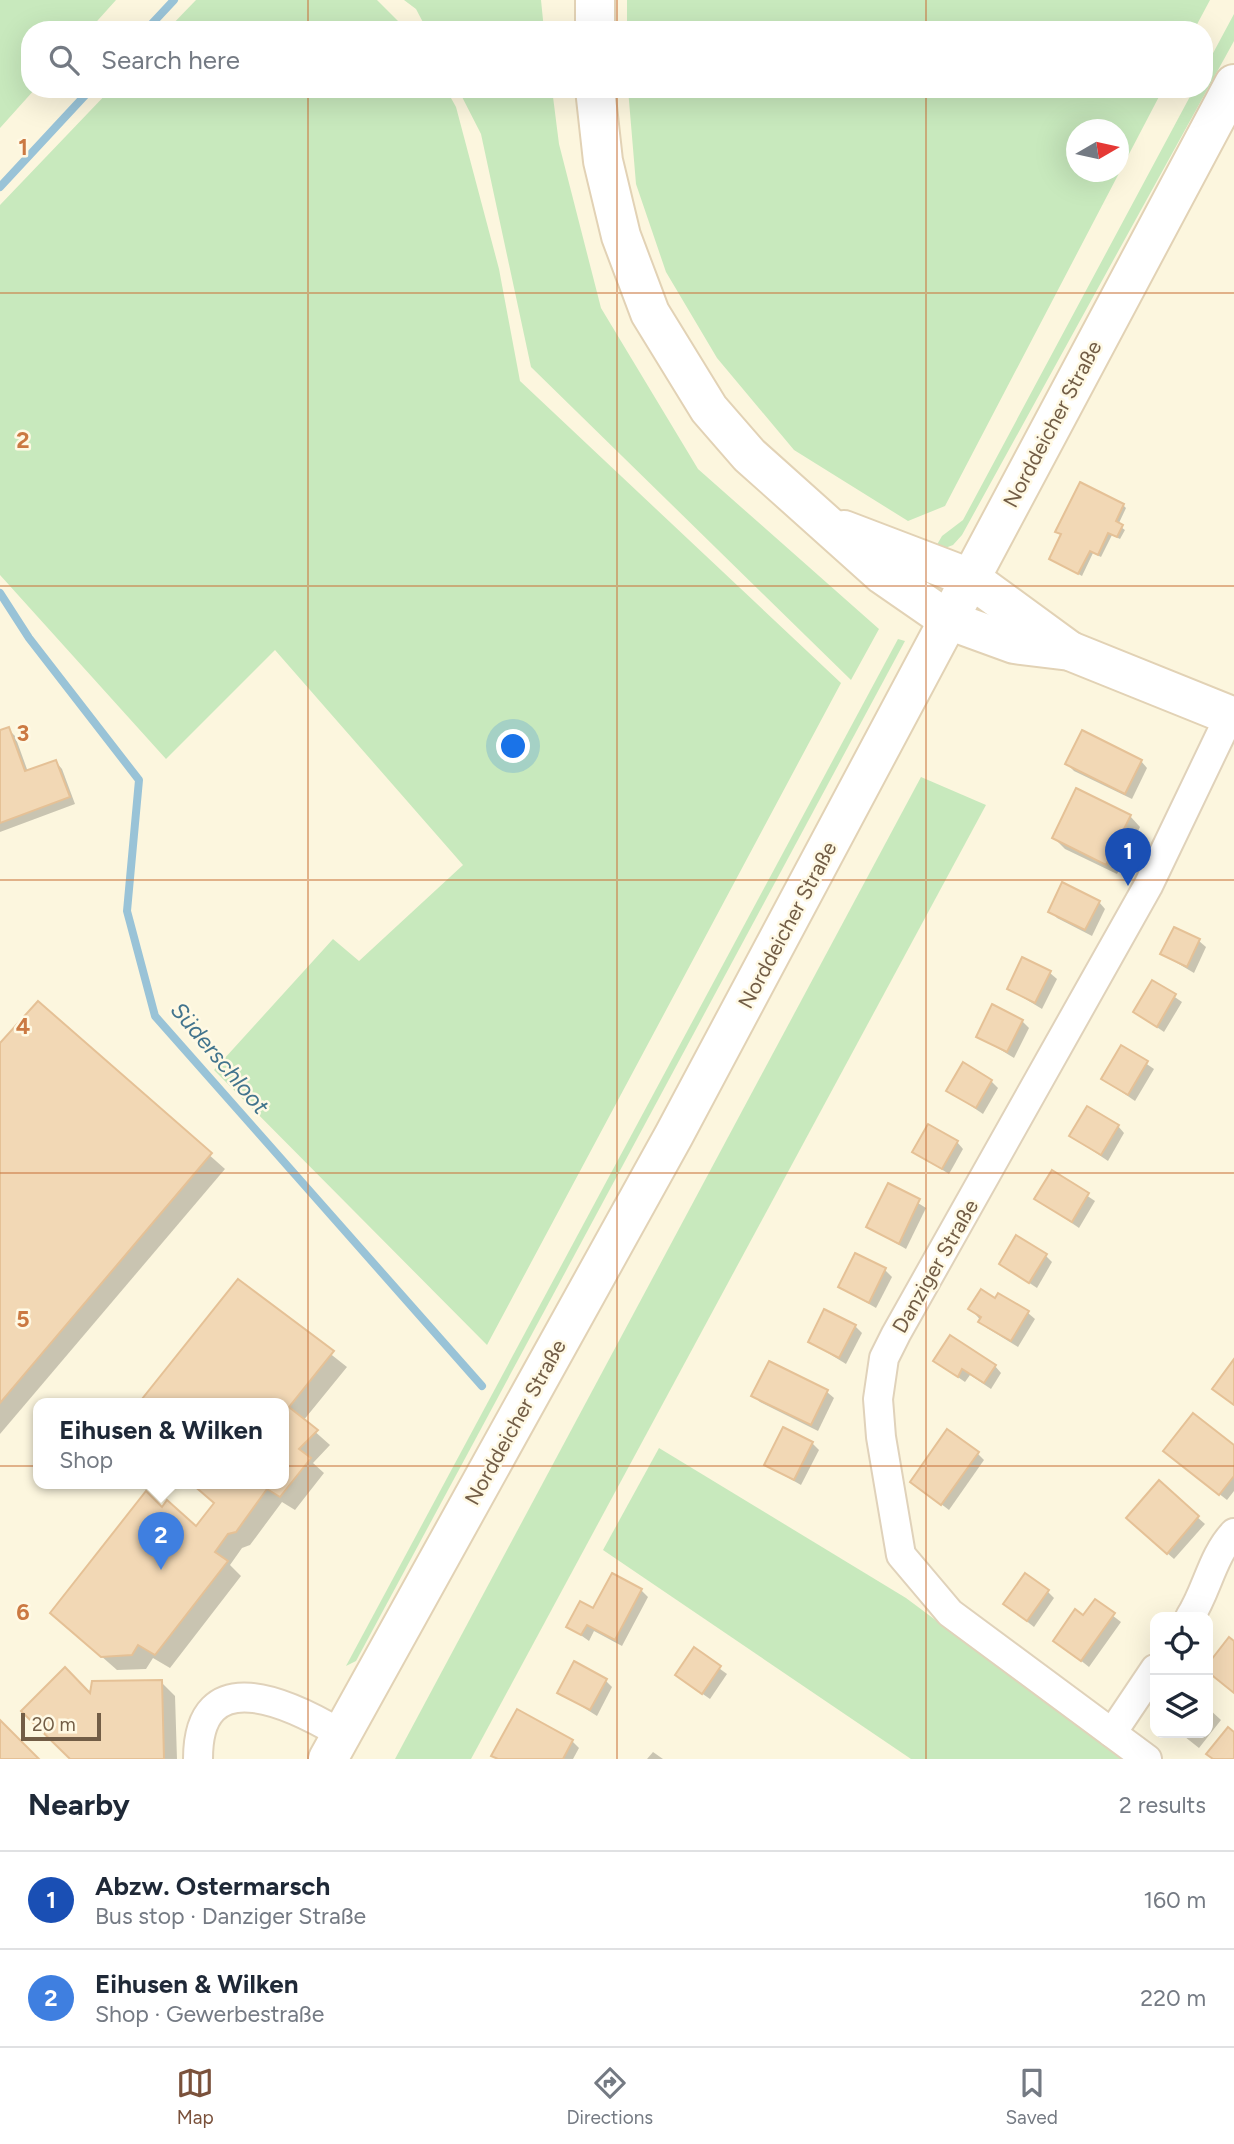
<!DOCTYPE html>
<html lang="en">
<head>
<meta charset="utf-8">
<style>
	body { margin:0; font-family:Figtree,sans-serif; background:#f2f2f3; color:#1f2937 }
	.controls { position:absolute; right:21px; bottom:21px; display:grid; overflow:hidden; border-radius:14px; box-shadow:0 7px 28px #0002 }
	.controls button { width:63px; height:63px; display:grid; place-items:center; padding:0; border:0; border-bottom:2px solid #e0e1e3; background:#fff; color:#1f2937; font:35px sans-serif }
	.compass { position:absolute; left:1066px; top:119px; width:63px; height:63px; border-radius:50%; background:#fff; box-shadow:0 7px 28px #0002; rotate:81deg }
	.scale { position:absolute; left:21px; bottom:18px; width:80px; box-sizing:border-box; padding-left:7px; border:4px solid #725d46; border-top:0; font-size:19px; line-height:24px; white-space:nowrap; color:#725d46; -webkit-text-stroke:5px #fff9e4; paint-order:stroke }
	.you { position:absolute; left:514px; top:747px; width:24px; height:24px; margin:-18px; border:5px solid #fff; border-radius:50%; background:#1a73e8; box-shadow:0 0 0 10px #1a73e833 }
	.badge { display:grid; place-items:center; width:46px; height:46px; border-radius:50%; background:#7a513b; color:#fff; font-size:23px; font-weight:700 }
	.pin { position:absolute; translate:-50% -58px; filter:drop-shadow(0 2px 4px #0008) }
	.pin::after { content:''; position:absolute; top:37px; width:24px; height:21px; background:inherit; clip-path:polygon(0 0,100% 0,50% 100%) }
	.popup { position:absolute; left:33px; top:1398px; width:256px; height:91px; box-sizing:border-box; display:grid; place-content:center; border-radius:14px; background:#fff; filter:drop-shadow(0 2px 5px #0005); font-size:23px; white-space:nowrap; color:#747a83 }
	.popup b { font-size:26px; color:#1f2937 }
	.popup::after { content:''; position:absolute; left:50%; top:100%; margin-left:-14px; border:14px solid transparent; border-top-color:#fff }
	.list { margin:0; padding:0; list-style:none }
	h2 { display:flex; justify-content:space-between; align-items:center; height:91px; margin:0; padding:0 28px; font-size:30px }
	h2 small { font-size:23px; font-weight:400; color:#747a83 }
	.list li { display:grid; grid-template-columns:46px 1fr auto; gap:21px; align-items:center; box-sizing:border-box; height:98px; padding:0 28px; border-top:2px solid #e0e1e3 }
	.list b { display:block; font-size:26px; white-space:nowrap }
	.list p { margin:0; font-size:23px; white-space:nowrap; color:#747a83 }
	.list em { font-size:23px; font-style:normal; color:#747a83 }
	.icon { flex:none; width:38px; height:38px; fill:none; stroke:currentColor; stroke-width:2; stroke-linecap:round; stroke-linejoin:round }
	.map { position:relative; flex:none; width:1234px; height:1759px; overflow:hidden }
	.search { position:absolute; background:#fff; box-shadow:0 7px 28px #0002; left:21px; right:21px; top:21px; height:77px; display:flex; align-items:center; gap:18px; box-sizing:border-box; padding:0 24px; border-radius:28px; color:#747a83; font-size:26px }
	.sheet { height:287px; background:#fff }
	nav { display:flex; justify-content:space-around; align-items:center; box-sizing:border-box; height:98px; border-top:2px solid #e0e1e3; background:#fff; font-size:19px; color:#747a83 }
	nav a { display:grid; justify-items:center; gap:4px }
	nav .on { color:#7a513b }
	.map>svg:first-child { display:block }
	.green { fill:#c8e9bd; fill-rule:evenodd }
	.shadow { fill:#0003 }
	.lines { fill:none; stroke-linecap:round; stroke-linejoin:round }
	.stream { stroke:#99c3d7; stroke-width:8 }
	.building { fill:#f2d8b5; stroke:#e5c196; stroke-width:2 }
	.street-casing { stroke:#e0d2ba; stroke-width:32 }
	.secondary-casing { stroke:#e2d2b5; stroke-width:42 }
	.street { stroke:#fff; stroke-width:28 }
	.secondary { stroke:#fff; stroke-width:38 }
	.grid { fill:none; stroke:#cb7942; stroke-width:2; stroke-opacity:0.55 }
	.labels { text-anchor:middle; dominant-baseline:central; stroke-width:5; stroke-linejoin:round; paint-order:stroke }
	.street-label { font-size:21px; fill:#725d46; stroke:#fff9e4 }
	.water-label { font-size:23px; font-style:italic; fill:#42748d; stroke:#fff9e4 }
	.grid-label { font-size:23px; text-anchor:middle; font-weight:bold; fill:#cb7942; stroke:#fff9e4; stroke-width:5; stroke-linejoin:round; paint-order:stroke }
</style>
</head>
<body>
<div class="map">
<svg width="1234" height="1759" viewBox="0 0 1234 1759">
	<rect width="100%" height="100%" fill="#fcf6de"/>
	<g class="green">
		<polygon points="0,0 116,0 89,30 30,30 30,89 35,89 0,128"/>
		<polygon points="196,0 377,0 407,30 167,30"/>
		<polygon points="404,0 541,0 544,30 427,30 416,9"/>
		<polygon points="627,0 1210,0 1194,30 627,30"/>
		<polygon points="1234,14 1234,41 962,535 953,545 940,550 935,548 942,536 963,520 1194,89 1204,89 1204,70"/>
		<polygon points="111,89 446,89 456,107 499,269 520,381 841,683 487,1345 214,1070 333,939 359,961 463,865 275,650 166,759 0,575 0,205"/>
		<polygon points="458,89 552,89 559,144 601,308 698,469 879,629 851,680 531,367 481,134"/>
		<path d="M628,89H1163L945,506L908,521L794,450L717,358L666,272L636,184ZM1076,130H1118V172H1076Z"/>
		<polygon points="898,639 905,641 356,1661 346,1666"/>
		<polygon points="921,777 986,805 471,1759 395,1759"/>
		<polygon points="659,1448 906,1598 1122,1759 911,1759 603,1550"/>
	</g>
	<g class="shadow">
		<polygon points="1123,505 1126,508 1118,525 1125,530 1120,539 1112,535 1101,557 1093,553 1082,576 1051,559 1062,535 1057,531"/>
		<polygon points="8,729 15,736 28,772 56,762 62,769 75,804 0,832 0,732"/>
		<polygon points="1141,761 1147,768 1132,799 1074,771 1067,764"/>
		<polygon points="1130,816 1140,827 1117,874 1065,849 1054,838"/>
		<polygon points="1099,902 1105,909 1092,936 1057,918 1050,911"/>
		<polygon points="1199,941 1206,947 1194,973 1162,954"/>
		<polygon points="1050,973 1057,979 1042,1009 1009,989"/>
		<polygon points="1153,982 1182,1002 1164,1032 1135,1012"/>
		<polygon points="38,1003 225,1169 0,1434 0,1045"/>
		<polygon points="1022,1021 1029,1028 1014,1058 978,1036"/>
		<polygon points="1122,1047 1154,1069 1135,1101 1103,1079"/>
		<polygon points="991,1081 998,1088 983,1114 949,1091"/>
		<polygon points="1118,1126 1124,1133 1108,1161 1071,1136"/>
		<polygon points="957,1142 963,1149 949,1174 914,1152"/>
		<polygon points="1053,1173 1095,1201 1079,1228 1037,1199"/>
		<polygon points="889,1185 926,1208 906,1249 868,1227"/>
		<polygon points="1046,1256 1052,1262 1037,1288 1001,1264"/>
		<polygon points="885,1270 892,1277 876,1308 840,1287"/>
		<polygon points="238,1281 347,1367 303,1421 330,1445 313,1463 324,1473 295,1510 282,1502 250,1545 242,1548 230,1565 241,1576 170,1668 153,1658 146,1669 117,1670 52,1613 162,1509 196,1529 215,1504 192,1484 284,1484 284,1404"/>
		<polygon points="995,1300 1028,1313 1035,1319 1018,1347 987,1328 971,1309"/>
		<polygon points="855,1326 862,1333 846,1364 810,1342"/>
		<polygon points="935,1361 995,1366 1001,1373 991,1389 970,1375 965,1382"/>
		<polygon points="827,1392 834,1398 818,1431 760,1402 753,1395"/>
		<polygon points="812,1443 819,1450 801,1485 766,1465"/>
		<polygon points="1234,1448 1234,1491 1227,1500 1172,1457"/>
		<polygon points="977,1453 984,1460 949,1510 912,1482"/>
		<polygon points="1159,1483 1205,1524 1174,1559 1135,1525"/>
		<polygon points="641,1590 648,1597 622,1646 594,1631 589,1641 568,1626 594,1611"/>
		<polygon points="1048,1592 1054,1598 1034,1627 1005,1604"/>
		<polygon points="1095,1602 1121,1622 1089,1667 1055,1640 1084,1618"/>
		<polygon points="694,1650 727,1674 710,1699 684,1681"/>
		<polygon points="605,1680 612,1687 597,1716 559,1692"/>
		<polygon points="161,1682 175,1696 177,1759 72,1759 92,1697"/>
		<polygon points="1208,1708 1221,1720 1199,1748 1180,1733 1208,1733"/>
		<polygon points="572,1741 579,1748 573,1759 497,1759 494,1755"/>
		<polygon points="653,1752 663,1759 647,1759"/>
	</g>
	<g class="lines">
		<g class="stream">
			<polyline points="146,30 174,0"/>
			<polyline points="0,187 91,89"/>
			<polyline points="0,593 29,638 139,780 127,911 155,1016 482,1386"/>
		</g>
	</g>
	<g class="building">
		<polygon points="1080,482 1124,504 1116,521 1123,525 1117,537 1108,533 1098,555 1090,551 1078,574 1049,559 1061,534 1055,532"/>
		<polygon points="9,727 25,771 56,760 70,797 0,823 0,730"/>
		<polygon points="1082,730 1142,760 1125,794 1065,764"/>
		<polygon points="1076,788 1131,815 1106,865 1052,838"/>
		<polygon points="1062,882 1100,901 1085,930 1048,912"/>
		<polygon points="1174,927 1200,939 1187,967 1160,954"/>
		<polygon points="1022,957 1051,971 1035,1003 1007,989"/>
		<polygon points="1152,980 1176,994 1157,1027 1133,1012"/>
		<polygon points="38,1001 212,1153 0,1403 0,1043"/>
		<polygon points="992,1004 1023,1020 1007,1052 976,1037"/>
		<polygon points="1121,1045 1148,1061 1128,1095 1101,1079"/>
		<polygon points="963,1062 992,1080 976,1108 946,1091"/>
		<polygon points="1087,1106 1119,1125 1101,1155 1069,1136"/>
		<polygon points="928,1124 958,1141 942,1169 912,1152"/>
		<polygon points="1052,1170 1089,1193 1072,1222 1034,1199"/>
		<polygon points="888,1183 920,1199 899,1244 866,1227"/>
		<polygon points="1016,1235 1047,1254 1029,1283 999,1264"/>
		<polygon points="855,1253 886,1268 869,1303 838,1287"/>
		<polygon points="238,1279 334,1351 289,1407 318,1430 299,1449 311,1458 280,1497 267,1489 236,1532 228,1534 215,1552 228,1561 155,1655 138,1645 132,1655 101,1657 50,1613 146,1491 162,1507 167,1500 196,1526 214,1503 192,1484 284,1484 284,1404 138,1404"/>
		<polygon points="981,1289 995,1298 998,1293 1029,1311 1011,1341 978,1322 981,1317 968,1309"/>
		<polygon points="824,1309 856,1325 839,1358 808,1342"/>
		<polygon points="950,1335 996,1365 984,1383 962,1369 958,1377 933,1361"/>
		<polygon points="1234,1359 1234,1405 1212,1389"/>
		<polygon points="769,1361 828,1390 811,1425 751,1396"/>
		<polygon points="1193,1413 1234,1445 1234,1476 1219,1495 1163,1451"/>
		<polygon points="783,1427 813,1442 794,1480 764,1465"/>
		<polygon points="947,1429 979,1452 941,1505 910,1482"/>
		<polygon points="1159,1480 1199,1516 1167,1554 1126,1518"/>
		<polygon points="612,1573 642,1589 615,1640 587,1625 581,1635 566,1627 580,1601 593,1608"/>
		<polygon points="1025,1573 1049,1590 1027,1621 1003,1604"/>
		<polygon points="1095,1599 1115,1613 1081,1661 1053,1641 1075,1609 1083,1615"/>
		<polygon points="1229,1637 1234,1641 1234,1693 1208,1672 1208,1664"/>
		<polygon points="694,1647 721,1666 702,1694 675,1675"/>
		<polygon points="574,1661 607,1679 590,1710 557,1693"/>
		<polygon points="65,1667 90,1693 92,1681 162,1680 164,1759 70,1759 21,1711"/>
		<polygon points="517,1709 573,1740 563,1759 498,1759 491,1756"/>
		<polygon points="0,1720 39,1759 0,1759"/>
		<polygon points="1228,1727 1234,1732 1234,1759 1213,1759 1206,1754"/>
	</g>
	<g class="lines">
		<defs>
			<g id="street">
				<path d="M1190,1617C1207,1591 1212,1556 1234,1533"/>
				<polyline points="1112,1733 1155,1669"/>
				<path d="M198,1759C198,1660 289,1703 341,1734"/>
				<polyline points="1147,1759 950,1613 901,1555 881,1437 878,1399 884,1358 896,1334 1148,886 1230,715"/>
			</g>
			<g id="secondary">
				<polyline points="595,30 595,0"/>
				<polyline points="595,89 603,161 621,236 650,313 709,409 749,455 883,575 948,620 1014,644 1070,651 1234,717"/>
				<polyline points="844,530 970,578 1070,651"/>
				<polyline points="328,1759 674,1135 1234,84"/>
			</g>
		</defs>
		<use href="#street" class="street-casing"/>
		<use href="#secondary" class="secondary-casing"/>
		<use href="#street" class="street"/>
		<use href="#secondary" class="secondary"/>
	</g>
	<path class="grid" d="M308,0V30M617,0V30M926,0V30M308,89V1759M617,89V1759M926,89V1759M0,293H1234M0,586H1234M0,880H1234M0,1173H1234M0,1466H1234"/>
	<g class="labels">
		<g class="street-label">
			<text transform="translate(1052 424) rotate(-62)">Norddeicher Straße</text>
			<text transform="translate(787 925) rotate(-62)">Norddeicher Straße</text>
			<text transform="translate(935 1266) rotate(-60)">Danziger Straße</text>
			<text transform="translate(515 1422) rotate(-61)">Norddeicher Straße</text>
		</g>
		<g class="water-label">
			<text transform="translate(220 1058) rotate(50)">Süderschloot</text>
		</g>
	</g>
	<g class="grid-label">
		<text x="23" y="155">1</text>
		<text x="23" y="448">2</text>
		<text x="23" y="741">3</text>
		<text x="23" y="1034">4</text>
		<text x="23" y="1327">5</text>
		<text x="23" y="1620">6</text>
	</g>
</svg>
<div class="controls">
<button><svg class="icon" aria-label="locate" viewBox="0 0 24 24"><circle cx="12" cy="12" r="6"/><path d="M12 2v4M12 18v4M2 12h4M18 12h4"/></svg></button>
<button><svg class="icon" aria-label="layers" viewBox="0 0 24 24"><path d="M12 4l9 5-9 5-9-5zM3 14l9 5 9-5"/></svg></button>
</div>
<svg class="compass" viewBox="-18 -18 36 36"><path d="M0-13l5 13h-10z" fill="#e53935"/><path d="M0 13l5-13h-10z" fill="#747a83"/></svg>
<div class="scale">20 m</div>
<div class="you"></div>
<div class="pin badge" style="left:1128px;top:886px;background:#1a4fb4">1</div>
<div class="pin badge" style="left:161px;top:1570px;background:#3f7fe0">2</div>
<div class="popup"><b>Eihusen &amp; Wilken</b>Shop</div>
<div class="search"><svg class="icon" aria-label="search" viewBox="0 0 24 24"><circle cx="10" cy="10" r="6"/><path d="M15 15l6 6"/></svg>Search here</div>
</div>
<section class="sheet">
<h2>Nearby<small>2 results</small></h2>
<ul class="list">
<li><span class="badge" style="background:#1a4fb4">1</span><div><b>Abzw. Ostermarsch</b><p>Bus stop · Danziger Straße</p></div><em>160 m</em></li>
<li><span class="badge" style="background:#3f7fe0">2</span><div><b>Eihusen &amp; Wilken</b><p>Shop · Gewerbestraße</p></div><em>220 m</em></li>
</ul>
</section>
<nav>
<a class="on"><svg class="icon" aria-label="map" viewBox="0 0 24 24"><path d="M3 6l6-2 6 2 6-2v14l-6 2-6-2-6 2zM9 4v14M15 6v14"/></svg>Map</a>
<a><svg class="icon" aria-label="directions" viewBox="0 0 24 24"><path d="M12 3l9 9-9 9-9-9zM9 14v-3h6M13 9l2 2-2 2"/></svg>Directions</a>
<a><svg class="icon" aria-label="saved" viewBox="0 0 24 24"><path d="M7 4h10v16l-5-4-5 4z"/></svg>Saved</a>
</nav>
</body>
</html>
